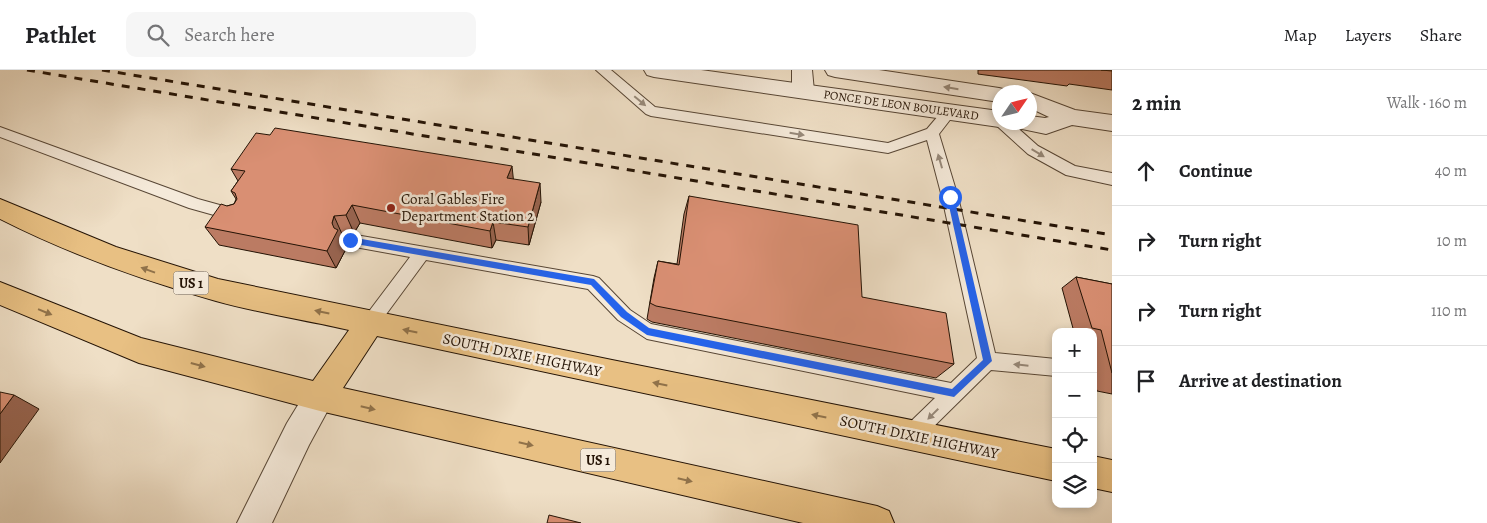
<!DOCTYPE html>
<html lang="en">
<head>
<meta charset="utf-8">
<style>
	body { margin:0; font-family:Alegreya,serif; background:#f6f6f6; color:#202124 }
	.controls { position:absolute; right:15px; bottom:15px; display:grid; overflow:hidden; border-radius:10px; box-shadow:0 2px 8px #0003 }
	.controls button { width:45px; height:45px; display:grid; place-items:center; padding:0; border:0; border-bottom:1px solid #e0e0e0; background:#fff; color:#202124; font:25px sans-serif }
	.compass { position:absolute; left:992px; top:15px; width:45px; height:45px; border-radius:50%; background:#fff; box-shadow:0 2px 8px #0003; rotate:55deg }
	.stop { position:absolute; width:15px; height:15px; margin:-11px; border:4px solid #2563eb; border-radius:50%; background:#fff }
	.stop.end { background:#2563eb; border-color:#fff; box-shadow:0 1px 5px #0008 }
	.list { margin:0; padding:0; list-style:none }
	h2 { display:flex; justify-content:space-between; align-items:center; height:65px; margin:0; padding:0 20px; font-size:21px }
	h2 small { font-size:16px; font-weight:400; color:#757577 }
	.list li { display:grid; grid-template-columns:32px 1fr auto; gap:15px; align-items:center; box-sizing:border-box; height:70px; padding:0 20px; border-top:1px solid #e0e0e0 }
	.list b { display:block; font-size:19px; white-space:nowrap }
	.list em { font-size:16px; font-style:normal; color:#757577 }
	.icon { flex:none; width:28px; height:28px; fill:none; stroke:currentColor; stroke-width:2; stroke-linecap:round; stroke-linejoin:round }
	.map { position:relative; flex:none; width:1112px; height:453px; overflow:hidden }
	header { display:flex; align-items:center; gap:30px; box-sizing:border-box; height:70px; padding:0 25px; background:#fff; border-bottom:1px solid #e0e0e0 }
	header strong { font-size:24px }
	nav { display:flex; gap:28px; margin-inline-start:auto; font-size:18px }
	.search { width:350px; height:45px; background:#f6f6f6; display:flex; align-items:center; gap:12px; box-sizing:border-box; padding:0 18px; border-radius:10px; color:#757577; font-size:19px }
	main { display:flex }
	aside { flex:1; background:#fff }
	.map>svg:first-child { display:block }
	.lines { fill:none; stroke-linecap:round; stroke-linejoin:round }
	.service-casing { stroke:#574635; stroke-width:2 }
	.minor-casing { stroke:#574635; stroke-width:2 }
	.tertiary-casing { stroke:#574635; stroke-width:2 }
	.trunk-casing { stroke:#241305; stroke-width:2 }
	.service { fill:#f5eada; fill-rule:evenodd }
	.minor { fill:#f5eada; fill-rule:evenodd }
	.tertiary { fill:#f5eada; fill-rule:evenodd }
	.trunk { fill:#e8c083; fill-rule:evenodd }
	.rail { stroke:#241305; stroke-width:3; stroke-dasharray:8 8; stroke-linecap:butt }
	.wall { fill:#bb7b63; stroke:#241305 }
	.shaded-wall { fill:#986450; stroke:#241305 }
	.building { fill:#d98f73; stroke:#241305 }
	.oneway { fill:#97897a }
	.oneway2 { fill:#90724a }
	.route { fill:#2563eb }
	.poi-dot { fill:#8f2418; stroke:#f5eada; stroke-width:2 }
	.labels { text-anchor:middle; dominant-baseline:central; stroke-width:5; stroke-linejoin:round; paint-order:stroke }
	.far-street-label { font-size:12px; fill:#241305; stroke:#f5eada }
	.shield { fill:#f5eada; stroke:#635445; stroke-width:1 }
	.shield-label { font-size:14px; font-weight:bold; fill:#241305 }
	.poi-label { font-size:15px; fill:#241305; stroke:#f5eada; text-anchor:start }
	.street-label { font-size:15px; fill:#241305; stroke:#f5eada }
</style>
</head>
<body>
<header>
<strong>Pathlet</strong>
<div class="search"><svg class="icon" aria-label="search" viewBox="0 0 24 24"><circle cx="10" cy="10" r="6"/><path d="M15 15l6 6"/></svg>Search here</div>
<nav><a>Map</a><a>Layers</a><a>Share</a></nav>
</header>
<main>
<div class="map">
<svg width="1112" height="453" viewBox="0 0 1112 453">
	<rect width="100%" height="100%" fill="#efdfc6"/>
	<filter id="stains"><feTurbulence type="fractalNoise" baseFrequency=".004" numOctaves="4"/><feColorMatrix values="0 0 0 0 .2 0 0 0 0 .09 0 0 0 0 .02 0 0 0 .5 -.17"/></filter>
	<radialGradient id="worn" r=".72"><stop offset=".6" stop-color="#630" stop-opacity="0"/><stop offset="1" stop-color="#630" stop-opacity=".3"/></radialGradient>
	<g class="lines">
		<defs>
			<g id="service">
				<polygon points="596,0 611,0 655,37 888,73 927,59 944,39 954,39 956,42 939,64 958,127 995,283 1056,289 1056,306 991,300 918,372 911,375 904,372 901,365 904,358 935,328 647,269 618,250 588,219 426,190 376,258 370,261 364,258 361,253 364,248 410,187 344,175 342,170 344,165 350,164 593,206 599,208 630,240 651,254 951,313 977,288 942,127 927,70 888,83 651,46 646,44"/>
				<polygon points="999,48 999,52 1011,52 1038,76 1075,96 1112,103 1112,115 1066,105 1028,84 996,55 994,52"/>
				<polygon points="0,57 198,129 245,142 247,146 245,150 239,152 189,138 0,67"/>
			</g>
			<g id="minor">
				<polygon points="792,0 812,0 814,21 811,26 803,28 795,26 792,21"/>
				<polygon points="320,313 331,317 335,327 309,375 272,453 237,453 287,353 309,317"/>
			</g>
			<g id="tertiary">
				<polygon points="644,0 701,0 999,41 999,52 1008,52 999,57 654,7 647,5"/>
				<polygon points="825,0 879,0 999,18 1007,20 1008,22 999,22 999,32 835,7 828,5"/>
				<polygon points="1030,23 1075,40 1112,45 1112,61 1072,55 1046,64 1012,57 1009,52 1030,52 1030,46 1045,48 1049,47 1030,38"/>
			</g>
			<g id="trunk">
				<path d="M0,129L116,177L218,209L612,290L1056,379V411L377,266L343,318L877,436L889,441L894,453H803L320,341L139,293L0,235V212L141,268L313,311L349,260C305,250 259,243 216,231C142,210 69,184 0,149Z"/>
				<polygon points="1093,386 1112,390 1112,422 1093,418"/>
			</g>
		</defs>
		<use href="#service" class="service-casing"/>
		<use href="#minor" class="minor-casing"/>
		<use href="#tertiary" class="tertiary-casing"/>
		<use href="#trunk" class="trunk-casing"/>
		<use href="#service" class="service"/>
		<use href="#minor" class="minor"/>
		<use href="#tertiary" class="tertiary"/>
		<use href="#trunk" class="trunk"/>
		<g class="rail">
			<polyline points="27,0 1112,180"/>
			<polyline points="102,0 1112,165"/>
		</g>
	</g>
	<g class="wall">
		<polygon points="978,0 1112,0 1112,20 1069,14 1067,16 978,4"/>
		<polygon points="231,99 513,109 541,132 529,175 496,170 492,178 360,153 354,163 342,164 342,167 347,177 336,198 219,175 205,157 227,136 234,134 236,129 231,121 238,111"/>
		<polygon points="689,126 862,227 954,294 936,308 652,252 647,249 654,208 658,191 677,194 684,144"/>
		<polygon points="1076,207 1112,214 1112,324 1097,321 1093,307 1093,262 1074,262 1062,218"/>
	</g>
	<g class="shaded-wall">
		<polygon points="512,96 514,115 507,108"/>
		<polygon points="540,113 541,132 529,175 528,157"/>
		<polygon points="352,135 360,153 354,163 346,145"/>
		<polygon points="334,146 342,164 342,167 347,177 336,198 327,181 332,153"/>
		<polygon points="493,152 496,170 492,178 490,161"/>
		<polygon points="14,325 39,339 0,393 0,344"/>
	</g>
	<g class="building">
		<polygon points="1101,0 1112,0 1112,1"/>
		<polygon points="275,58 512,96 507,108 540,113 528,157 493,152 490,161 352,135 346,145 334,146 332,153 334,158 338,160 327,181 205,157 221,134 227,136 234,134 237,129 235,123 231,121 245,101 231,99 256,63 270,65"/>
		<polygon points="689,126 858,155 862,227 946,243 954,294 656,236 650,233 658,191 679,195"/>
		<polygon points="1076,207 1112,214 1112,303 1101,260 1092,258"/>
		<polygon points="0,322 14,325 0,344"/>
		<polygon points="549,445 581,453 547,453"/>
	</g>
	<defs><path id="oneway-solid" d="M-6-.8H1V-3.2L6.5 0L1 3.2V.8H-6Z" transform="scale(1.25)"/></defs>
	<g class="oneway">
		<use href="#oneway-solid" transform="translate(951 18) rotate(-171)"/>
		<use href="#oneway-solid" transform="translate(640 31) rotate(40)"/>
		<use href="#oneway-solid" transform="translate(797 64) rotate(9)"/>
		<use href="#oneway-solid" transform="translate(1038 83) rotate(31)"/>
		<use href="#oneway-solid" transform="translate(940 91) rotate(-106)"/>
		<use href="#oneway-solid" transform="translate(1021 295) rotate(-174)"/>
		<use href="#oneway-solid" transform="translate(933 344) rotate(135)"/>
	</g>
	<g class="oneway2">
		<use href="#oneway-solid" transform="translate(148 200) rotate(-160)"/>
		<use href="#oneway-solid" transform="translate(45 242) rotate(22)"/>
		<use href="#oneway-solid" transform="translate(322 242) rotate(-168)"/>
		<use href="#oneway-solid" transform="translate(410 261) rotate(-168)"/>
		<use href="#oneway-solid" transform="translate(198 295) rotate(15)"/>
		<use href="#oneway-solid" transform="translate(660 314) rotate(-168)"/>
		<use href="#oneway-solid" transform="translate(368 338) rotate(13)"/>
		<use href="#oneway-solid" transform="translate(819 346) rotate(-168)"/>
		<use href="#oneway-solid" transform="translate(526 374) rotate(13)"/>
		<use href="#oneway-solid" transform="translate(685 410) rotate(13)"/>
	</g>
	<polygon class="route" points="950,124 954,127 992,291 954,327 647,265 621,247 591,215 350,173 347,170 350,167 594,209 627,242 649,258 952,319 983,290 947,127"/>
	<circle class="poi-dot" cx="391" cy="138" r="5"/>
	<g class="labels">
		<g class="far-street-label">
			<text transform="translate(901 35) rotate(8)">PONCE DE LEON BOULEVARD</text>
		</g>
		<g class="shield">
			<rect x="173.5" y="201.5" width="35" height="23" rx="4"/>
			<rect x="580.5" y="378.5" width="35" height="23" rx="4"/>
		</g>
		<g class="shield-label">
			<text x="191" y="213">US 1</text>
			<text x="598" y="390">US 1</text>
		</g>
		<g class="poi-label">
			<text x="401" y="129">Coral Gables Fire<tspan x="401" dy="17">Department Station 2</tspan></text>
		</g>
		<g class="street-label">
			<text transform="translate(522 285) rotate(12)">SOUTH DIXIE HIGHWAY</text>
			<text transform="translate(919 367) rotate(12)">SOUTH DIXIE HIGHWAY</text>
		</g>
	</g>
	<rect width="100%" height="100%" filter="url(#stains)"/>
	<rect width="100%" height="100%" fill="url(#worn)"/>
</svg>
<div class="controls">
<button>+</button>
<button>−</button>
<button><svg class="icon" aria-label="locate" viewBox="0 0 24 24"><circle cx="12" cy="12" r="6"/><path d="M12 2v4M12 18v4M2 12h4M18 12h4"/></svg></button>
<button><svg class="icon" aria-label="layers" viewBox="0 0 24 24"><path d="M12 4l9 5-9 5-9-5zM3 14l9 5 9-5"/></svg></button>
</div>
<svg class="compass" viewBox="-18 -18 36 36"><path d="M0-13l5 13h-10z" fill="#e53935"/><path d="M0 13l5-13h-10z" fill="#757577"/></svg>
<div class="stop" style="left:950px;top:127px"></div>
<div class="stop end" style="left:350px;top:170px"></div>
</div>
<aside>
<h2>2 min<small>Walk · 160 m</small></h2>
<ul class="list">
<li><svg class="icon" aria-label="ahead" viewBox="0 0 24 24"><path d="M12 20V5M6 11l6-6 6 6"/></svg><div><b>Continue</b></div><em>40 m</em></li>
<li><svg class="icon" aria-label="right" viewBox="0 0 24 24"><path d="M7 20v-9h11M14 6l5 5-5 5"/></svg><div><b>Turn right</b></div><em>10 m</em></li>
<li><svg class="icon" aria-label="right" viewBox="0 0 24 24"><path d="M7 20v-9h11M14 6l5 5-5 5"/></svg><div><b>Turn right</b></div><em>110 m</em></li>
<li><svg class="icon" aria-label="arrive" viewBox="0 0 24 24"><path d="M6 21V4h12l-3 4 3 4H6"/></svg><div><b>Arrive at destination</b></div></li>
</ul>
</aside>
</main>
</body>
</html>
